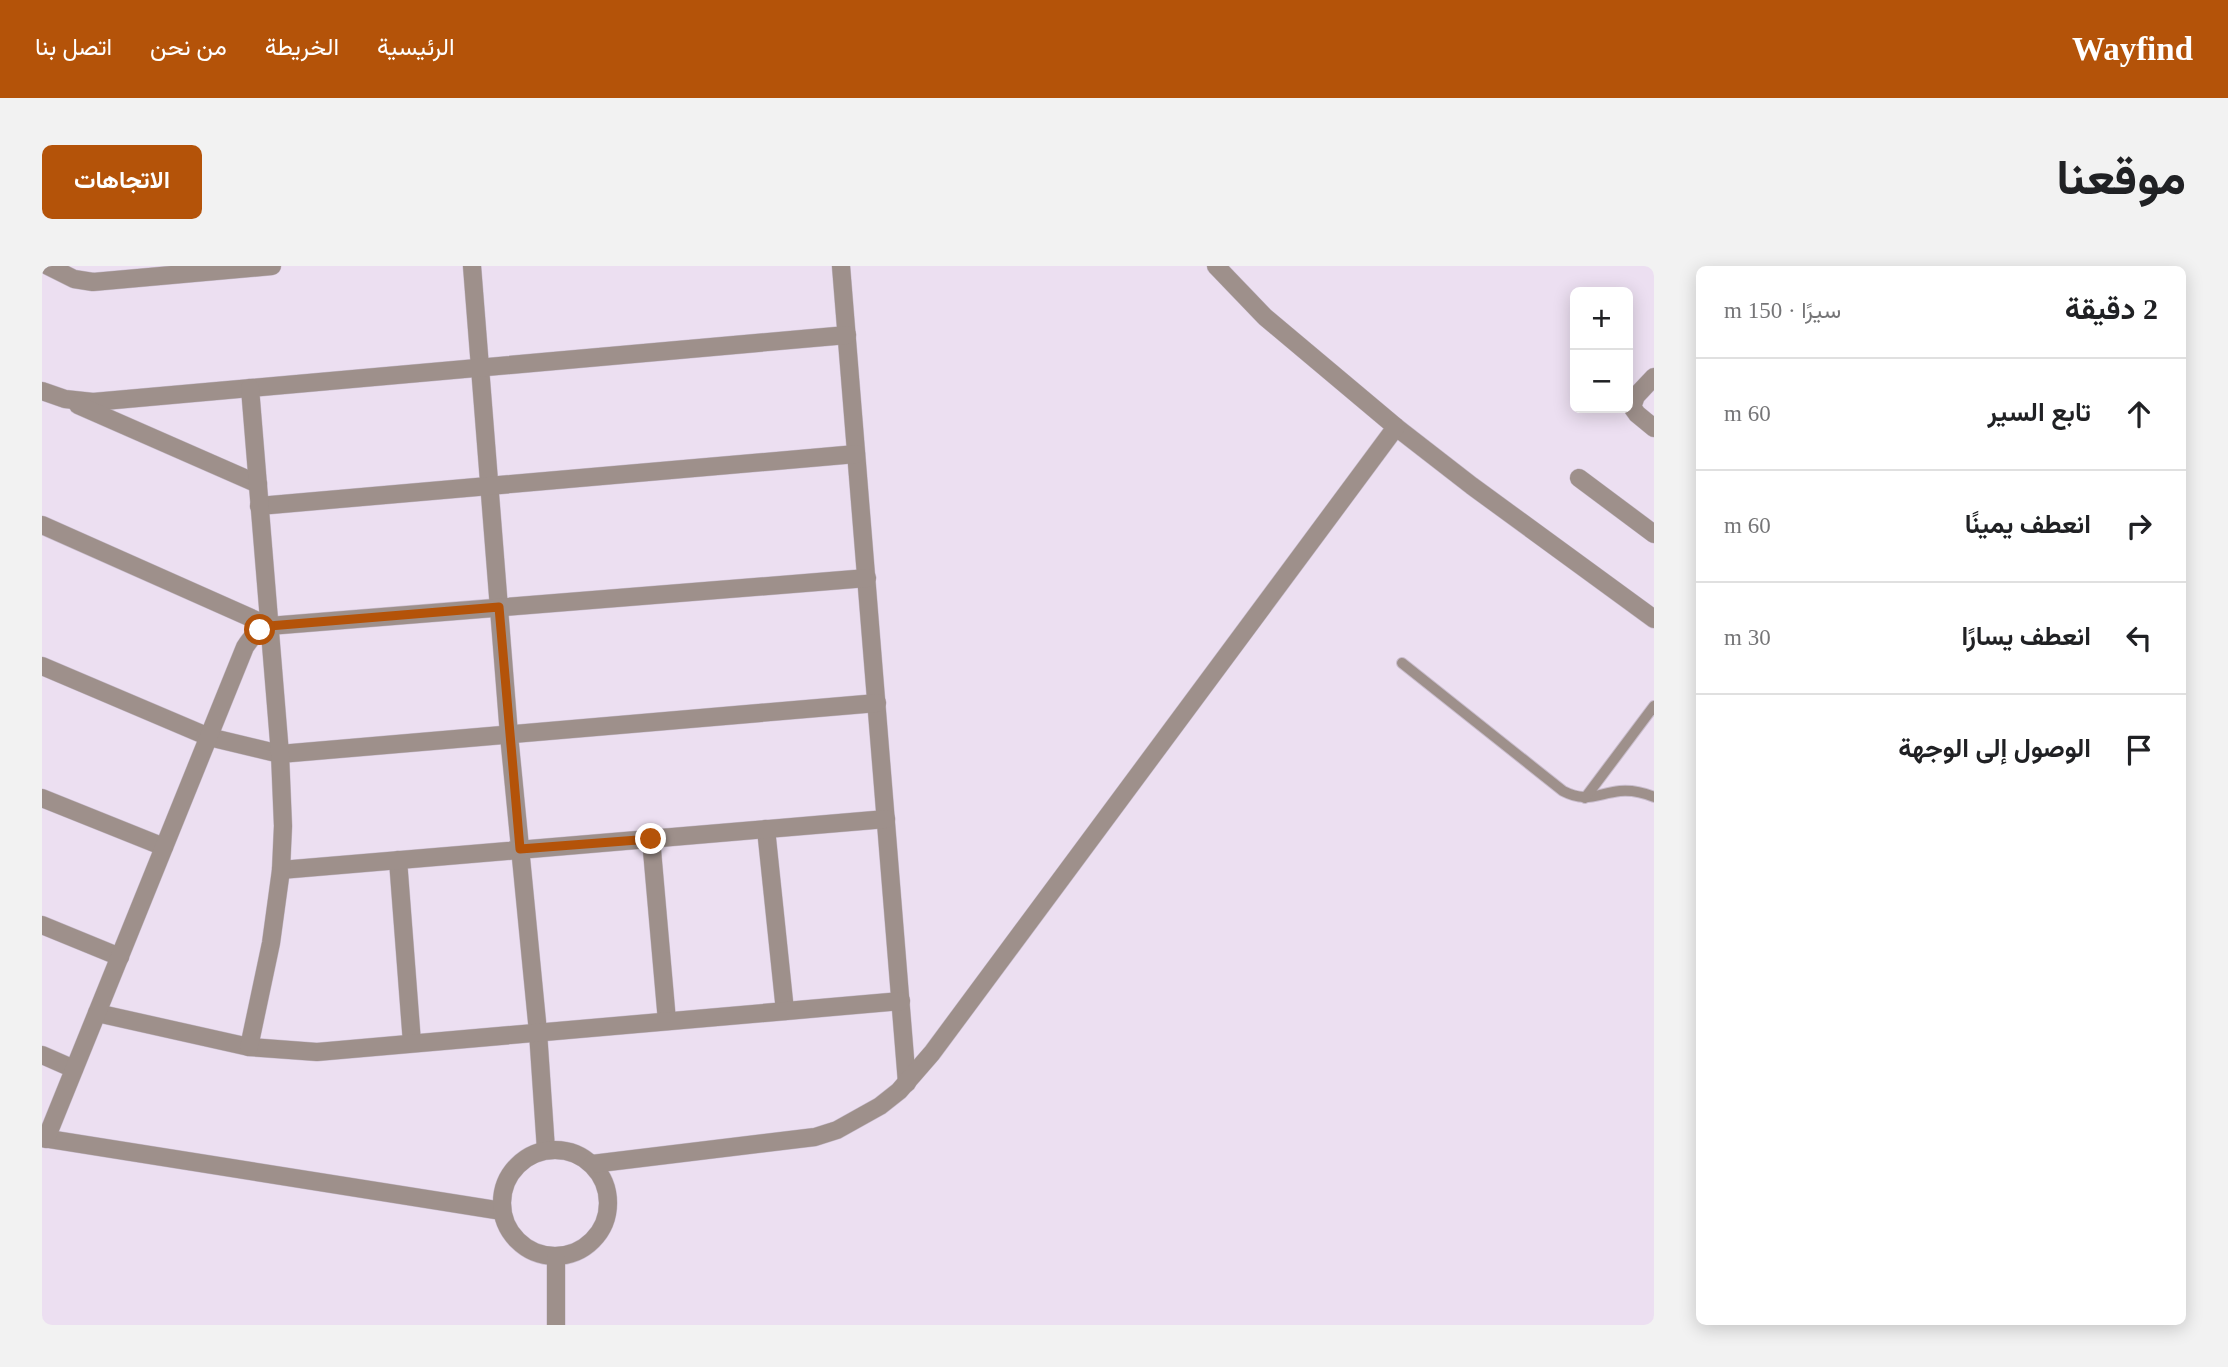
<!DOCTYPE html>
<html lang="ar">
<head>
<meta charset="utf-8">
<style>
	body { margin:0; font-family:"Times New Roman",Vazirmatn,serif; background:#f2f2f2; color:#202124; direction:rtl }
	.controls { position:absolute; right:21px; top:21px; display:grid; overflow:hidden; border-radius:10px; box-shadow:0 4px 18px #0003 }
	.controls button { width:63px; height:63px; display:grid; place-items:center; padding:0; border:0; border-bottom:2px solid #e0e0e0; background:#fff; color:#202124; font:35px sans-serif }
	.stop { position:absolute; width:21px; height:21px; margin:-16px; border:5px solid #b45309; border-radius:50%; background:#fff }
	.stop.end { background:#b45309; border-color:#fff; box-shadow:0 2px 7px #0008 }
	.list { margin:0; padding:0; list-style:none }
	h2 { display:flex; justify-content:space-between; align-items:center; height:91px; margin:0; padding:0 28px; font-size:30px }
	h2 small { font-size:23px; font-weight:400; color:#757577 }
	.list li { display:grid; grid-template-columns:46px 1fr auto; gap:21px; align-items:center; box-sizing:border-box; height:112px; padding:0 28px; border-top:2px solid #e0e0e0 }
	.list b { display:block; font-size:26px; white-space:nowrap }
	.list em { font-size:23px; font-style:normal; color:#757577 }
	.icon { flex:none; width:38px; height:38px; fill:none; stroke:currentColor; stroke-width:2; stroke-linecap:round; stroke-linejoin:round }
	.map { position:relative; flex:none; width:1612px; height:1059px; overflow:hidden; direction:ltr; border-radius:10px }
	header { display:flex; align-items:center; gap:42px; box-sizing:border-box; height:98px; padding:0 35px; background:#b45309; color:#fff }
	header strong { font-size:33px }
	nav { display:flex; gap:38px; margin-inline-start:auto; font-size:24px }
	.intro { display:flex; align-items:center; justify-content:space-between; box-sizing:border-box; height:168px; padding:0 42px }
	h1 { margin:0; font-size:49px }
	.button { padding:18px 32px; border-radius:10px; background:#b45309; color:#fff; font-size:24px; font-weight:700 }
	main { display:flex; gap:42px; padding:0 42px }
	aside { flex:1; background:#fff; border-radius:10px; box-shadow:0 4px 18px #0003 }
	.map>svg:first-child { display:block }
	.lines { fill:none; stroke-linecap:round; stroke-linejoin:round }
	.service-casing { stroke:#c9bdcd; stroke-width:12 }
	.minor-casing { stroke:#c9bdcd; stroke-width:19 }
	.service { stroke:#9e908b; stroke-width:10 }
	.minor { stroke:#9e908b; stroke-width:18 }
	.route { stroke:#b45309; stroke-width:9 }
</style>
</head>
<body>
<header>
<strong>Wayfind</strong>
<nav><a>الرئيسية</a><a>الخريطة</a><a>من نحن</a><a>اتصل بنا</a></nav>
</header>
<div class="intro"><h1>موقعنا</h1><a class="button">الاتجاهات</a></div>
<main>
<aside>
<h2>2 دقيقة<small>سيرًا · 150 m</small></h2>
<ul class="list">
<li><svg class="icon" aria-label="ahead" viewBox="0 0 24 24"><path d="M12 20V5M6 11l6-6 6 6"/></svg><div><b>تابع السير</b></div><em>60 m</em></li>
<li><svg class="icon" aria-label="right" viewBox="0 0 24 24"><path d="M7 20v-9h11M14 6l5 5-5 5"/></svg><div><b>انعطف يمينًا</b></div><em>60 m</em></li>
<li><svg class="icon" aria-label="left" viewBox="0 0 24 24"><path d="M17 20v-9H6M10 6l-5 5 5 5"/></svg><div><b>انعطف يسارًا</b></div><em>30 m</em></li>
<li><svg class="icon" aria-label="arrive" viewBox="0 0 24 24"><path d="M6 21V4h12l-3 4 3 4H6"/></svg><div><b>الوصول إلى الوجهة</b></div></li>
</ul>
</aside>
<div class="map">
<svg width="1612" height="1059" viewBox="0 0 1612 1059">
	<rect width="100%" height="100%" fill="#ecdff1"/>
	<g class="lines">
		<defs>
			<g id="service">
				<path d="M1360,397L1521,525C1544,537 1554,528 1578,525C1590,524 1600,526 1612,531"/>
				<polyline points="1543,532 1612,440"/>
			</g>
			<g id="minor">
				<polyline points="6,0 32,13 51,16 230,0"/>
				<polyline points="430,0 467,469 496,766 504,884"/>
				<polyline points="799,0 865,817"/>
				<polyline points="1174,0 1223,51 1354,161 1430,220 1612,353"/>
				<polyline points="1612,111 1594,130 1590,141 1595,148 1612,162"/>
				<polyline points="0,125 23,133 51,136 805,69"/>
				<polyline points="36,139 216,218"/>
				<polyline points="1537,212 1612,268"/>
				<polyline points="217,240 814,188"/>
				<polyline points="0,259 227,360 825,312"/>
				<polyline points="0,400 167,471 238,488 835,437"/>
				<polyline points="0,532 122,581"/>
				<polyline points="724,563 743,745"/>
				<polyline points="609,573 625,755"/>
				<polyline points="356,594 370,777"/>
				<polyline points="239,604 844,553"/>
				<polyline points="0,659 78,691"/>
				<polyline points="55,747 207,781 275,786 859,735"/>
				<polyline points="207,781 229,677 239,604 241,560 238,488 208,122"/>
				<polyline points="0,789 32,803"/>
				<polyline points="0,872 460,945"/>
				<path d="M4,873L203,381C210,370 216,365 227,360"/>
				<circle cx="513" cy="937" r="53"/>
				<polyline points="550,898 773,871 795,864 838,840 857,825 890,787 1354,161"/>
				<polyline points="514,991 514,1059"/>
			</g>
		</defs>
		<use href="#service" class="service-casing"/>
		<use href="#minor" class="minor-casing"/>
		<use href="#service" class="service"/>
		<use href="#minor" class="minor"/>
	</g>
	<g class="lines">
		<polyline class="route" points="218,364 227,360 457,341 478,583 609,573"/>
	</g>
</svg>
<div class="controls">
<button>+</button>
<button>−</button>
</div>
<div class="stop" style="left:218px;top:364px"></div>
<div class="stop end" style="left:609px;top:573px"></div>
</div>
</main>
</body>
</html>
